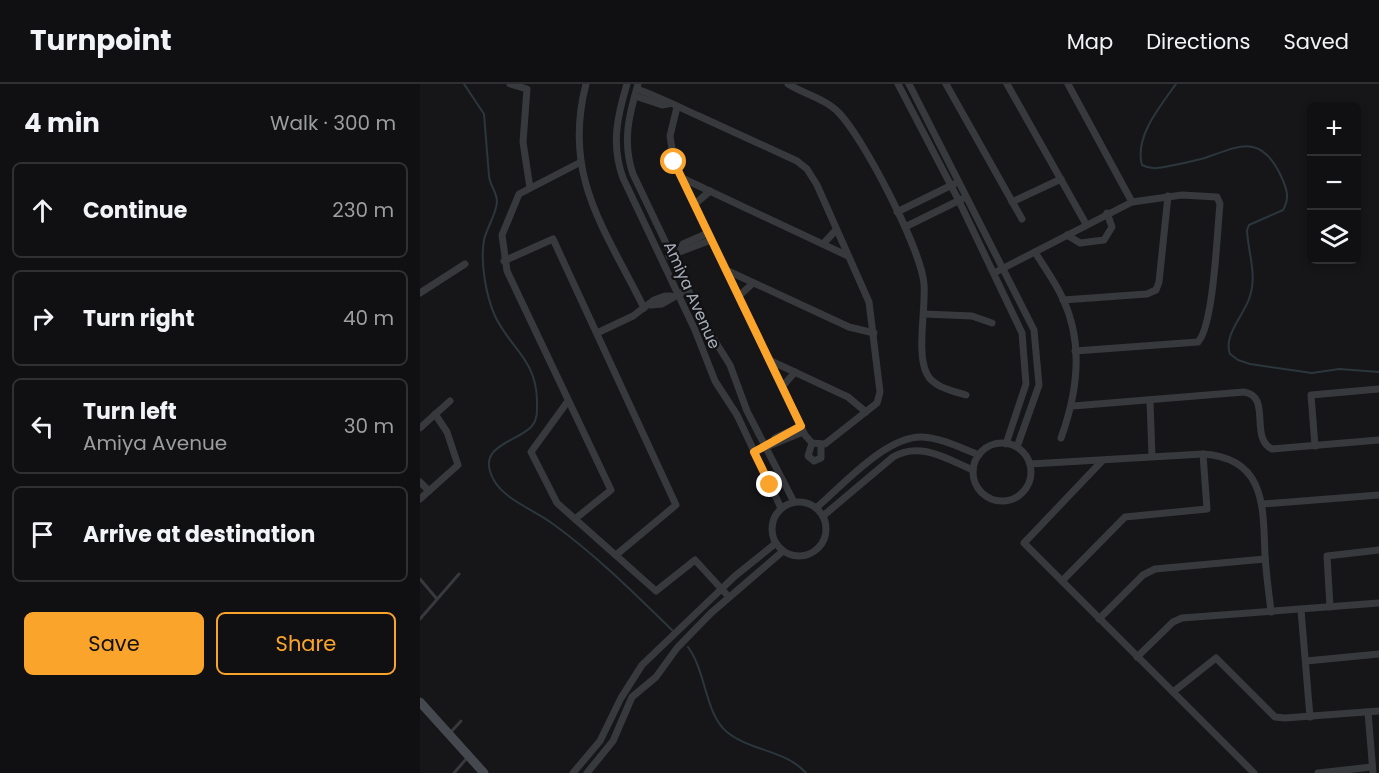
<!DOCTYPE html>
<html lang="en">
<head>
<meta charset="utf-8">
<style>
	body { margin:0; font-family:Poppins,sans-serif; background:#19191b; color:#f1f3f6 }
	.controls { position:absolute; right:18px; top:18px; display:grid; overflow:hidden; border-radius:9px; box-shadow:0 3px 9px #0003 }
	.controls button { width:54px; height:54px; display:grid; place-items:center; padding:0; border:0; border-bottom:2px solid #303032; background:#101012; color:#f1f3f6; font:30px sans-serif }
	.stop { position:absolute; width:18px; height:18px; margin:-14px; border:4px solid #faa42c; border-radius:50%; background:#fff }
	.stop.end { background:#faa42c; border-color:#fff; box-shadow:0 2px 6px #0008 }
	.list { margin:0; padding:0; list-style:none }
	h2 { display:flex; justify-content:space-between; align-items:center; height:78px; margin:0; padding:0 24px; font-size:26px }
	h2 small { font-size:20px; font-weight:400; color:#9c9d9f }
	.list li { display:grid; grid-template-columns:39px 1fr auto; gap:18px; align-items:center; box-sizing:border-box; height:96px; margin:0 12px 12px; padding:0 12px; border:2px solid #303032; border-radius:9px }
	.list b { display:block; font-size:22px; white-space:nowrap }
	.list p { margin:0; font-size:20px; white-space:nowrap; color:#9c9d9f }
	.list em { font-size:20px; font-style:normal; color:#9c9d9f }
	.actions { display:flex; gap:12px; padding:18px 24px }
	.actions a { flex:1; padding:14px 0; border:2px solid #faa42c; border-radius:9px; text-align:center; font-size:21px; color:#faa42c }
	.actions .main { background:#faa42c; color:#111 }
	.icon { flex:none; width:33px; height:33px; fill:none; stroke:currentColor; stroke-width:2; stroke-linecap:round; stroke-linejoin:round }
	.map { position:relative; flex:none; width:959px; height:689px; overflow:hidden }
	header { display:flex; align-items:center; gap:36px; box-sizing:border-box; height:84px; padding:0 30px; background:#101012; border-bottom:2px solid #303032 }
	header strong { font-size:28px }
	nav { display:flex; gap:33px; margin-inline-start:auto; font-size:21px }
	main { display:flex }
	aside { flex:1; background:#101012 }
	.map>svg:first-child { display:block }
	.lines { fill:none; stroke-linecap:round; stroke-linejoin:round }
	.stream { stroke:#2b373d; stroke-width:2 }
	.lane { stroke:#37393d; stroke-width:3 }
	.street { stroke:#37393d; stroke-width:7 }
	.secondary { stroke:#45484e; stroke-width:9 }
	.route { stroke:#faa42c; stroke-width:8 }
	.labels { text-anchor:middle; dominant-baseline:central; stroke-width:4.5; stroke-linejoin:round; paint-order:stroke }
	.street-label { font-size:16px; fill:#a8aeb9; stroke:#111113 }
</style>
</head>
<body>
<header>
<strong>Turnpoint</strong>
<nav><a>Map</a><a>Directions</a><a>Saved</a></nav>
</header>
<main>
<aside>
<h2>4 min<small>Walk · 300 m</small></h2>
<ul class="list">
<li><svg class="icon" aria-label="ahead" viewBox="0 0 24 24"><path d="M12 20V5M6 11l6-6 6 6"/></svg><div><b>Continue</b></div><em>230 m</em></li>
<li><svg class="icon" aria-label="right" viewBox="0 0 24 24"><path d="M7 20v-9h11M14 6l5 5-5 5"/></svg><div><b>Turn right</b></div><em>40 m</em></li>
<li><svg class="icon" aria-label="left" viewBox="0 0 24 24"><path d="M17 20v-9H6M10 6l-5 5 5 5"/></svg><div><b>Turn left</b><p>Amiya Avenue</p></div><em>30 m</em></li>
<li><svg class="icon" aria-label="arrive" viewBox="0 0 24 24"><path d="M6 21V4h12l-3 4 3 4H6"/></svg><div><b>Arrive at destination</b></div></li>
</ul>
<div class="actions"><a class="main">Save</a><a>Share</a></div>
</aside>
<div class="map">
<svg width="959" height="689" viewBox="0 0 959 689">
	<rect width="100%" height="100%" fill="#161618"/>
	<g class="lines">
		<g class="stream">
			<path d="M44,0L64,30L69,92C70,102 77,108 77,118C76,131 67,143 64,156C60,178 66,212 75,232C90,264 116,275 117,316C117,326 118,335 112,342C99,358 52,361 75,398C86,416 116,427 133,440C176,471 215,510 252,546"/>
			<path d="M756,0C741,21 714,53 722,81C732,86 739,84 749,82C761,80 773,77 785,74C819,62 841,49 861,92C867,105 870,114 863,126L829,141L827,146C828,170 838,191 829,215C823,232 803,252 810,270L818,276L830,280L892,289L919,285L959,288"/>
			<path d="M268,563C286,587 285,630 307,648C330,667 366,666 386,689"/>
		</g>
		<g class="lane">
			<polyline points="0,495 17,515"/>
			<polyline points="0,535 39,490"/>
			<polyline points="30,649 41,637"/>
			<polyline points="34,689 47,674"/>
		</g>
		<g class="street">
			<polyline points="90,0 107,5 103,58 110,104"/>
			<path d="M166,0C142,92 185,145 224,224"/>
			<path d="M207,0C197,33 191,61 203,94L275,246L295,297L317,331L361,424"/>
			<path d="M218,0C209,31 202,58 213,90L285,241L310,281L327,327L374,418"/>
			<path d="M368,0C384,10 406,15 419,29C444,55 501,165 504,200C506,224 496,270 507,290C513,303 533,307 546,311"/>
			<polyline points="478,0 539,117 602,249 606,300 586,360"/>
			<polyline points="489,0 614,246 619,301 597,363"/>
			<polyline points="526,0 602,135"/>
			<polyline points="587,0 666,140"/>
			<polyline points="648,0 712,118"/>
			<path d="M217,5C239,13 259,23 281,33L377,77L387,85L397,101L449,218L460,308L457,319L405,360L392,359L385,351L254,78L250,52L257,23"/>
			<polyline points="215,12 242,21 248,20"/>
			<polyline points="262,94 428,172"/>
			<polyline points="592,118 641,95"/>
			<polyline points="275,120 290,107"/>
			<polyline points="477,128 534,100"/>
			<polyline points="485,143 542,115"/>
			<polyline points="647,151 660,159 684,156 692,143 687,129"/>
			<polyline points="403,160 416,146"/>
			<polyline points="260,167 263,160 288,149"/>
			<path d="M615,168C624,183 636,199 643,215C664,260 657,310 641,354"/>
			<polyline points="249,172 291,156"/>
			<polyline points="84,177 133,155 256,421 196,471"/>
			<polyline points="306,186 429,243 454,249"/>
			<path d="M574,189L712,118L762,111L797,113L800,120C797,147 794,241 778,258L655,267"/>
			<polyline points="0,209 45,180"/>
			<polyline points="319,212 333,199"/>
			<polyline points="643,216 727,210 736,206 739,198 748,112"/>
			<polyline points="231,221 242,220 268,205"/>
			<polyline points="504,230 552,232 572,239"/>
			<polyline points="177,249 213,232 234,216 245,212 251,212"/>
			<polyline points="349,276 428,313 446,328"/>
			<polyline points="362,303 375,288"/>
			<polyline points="148,317 111,368 137,419 236,507 275,476 308,512"/>
			<polyline points="730,317 732,372"/>
			<path d="M653,322L824,308C852,312 829,354 852,365L959,356"/>
			<polyline points="0,344 30,317"/>
			<polyline points="352,359 355,354 381,342"/>
			<polyline points="392,359 388,372 394,377 401,374 401,361"/>
			<circle cx="582" cy="388" r="29"/>
			<polyline points="895,362 891,311 959,305"/>
			<polyline points="334,368 383,348"/>
			<polyline points="682,377 604,459 834,689"/>
			<path d="M610,380L783,370C846,374 843,423 845,471C846,490 849,509 851,528"/>
			<polyline points="0,398 9,407"/>
			<polyline points="0,415 38,381 27,348 15,330"/>
			<circle cx="379" cy="445" r="27"/>
			<polyline points="843,420 959,411"/>
			<path d="M396,424C423,401 466,352 502,353C522,354 541,364 559,371"/>
			<path d="M403,432L473,373C500,357 527,375 553,386"/>
			<polyline points="155,435 191,406 87,187 82,151 99,110 159,79"/>
			<polyline points="642,497 705,433 787,425 783,370"/>
			<polyline points="910,523 907,472 959,466"/>
			<polyline points="881,526 890,633"/>
			<polyline points="679,535 723,491 735,485 845,475"/>
			<polyline points="717,573 753,538 762,534 959,519"/>
			<polyline points="886,577 959,570"/>
			<polyline points="753,608 796,574 855,633 865,634 959,627"/>
			<polyline points="948,628 953,689"/>
			<polyline points="153,689 180,657 201,614 222,581 315,492 356,459"/>
			<polyline points="167,689 193,657 212,613 236,593 257,564 291,529 363,467"/>
			<polyline points="898,689 952,683"/>
		</g>
		<polyline class="secondary" points="0,618 64,689"/>
	</g>
	<g class="lines">
		<polyline class="route" points="254,78 381,342 334,368 350,401"/>
	</g>
	<g class="labels">
		<g class="street-label">
			<text transform="translate(272 211) rotate(66)">Amiya Avenue</text>
		</g>
	</g>
</svg>
<div class="controls">
<button>+</button>
<button>−</button>
<button><svg class="icon" aria-label="layers" viewBox="0 0 24 24"><path d="M12 4l9 5-9 5-9-5zM3 14l9 5 9-5"/></svg></button>
</div>
<div class="stop" style="left:254px;top:78px"></div>
<div class="stop end" style="left:350px;top:401px"></div>
</div>
</main>
</body>
</html>
